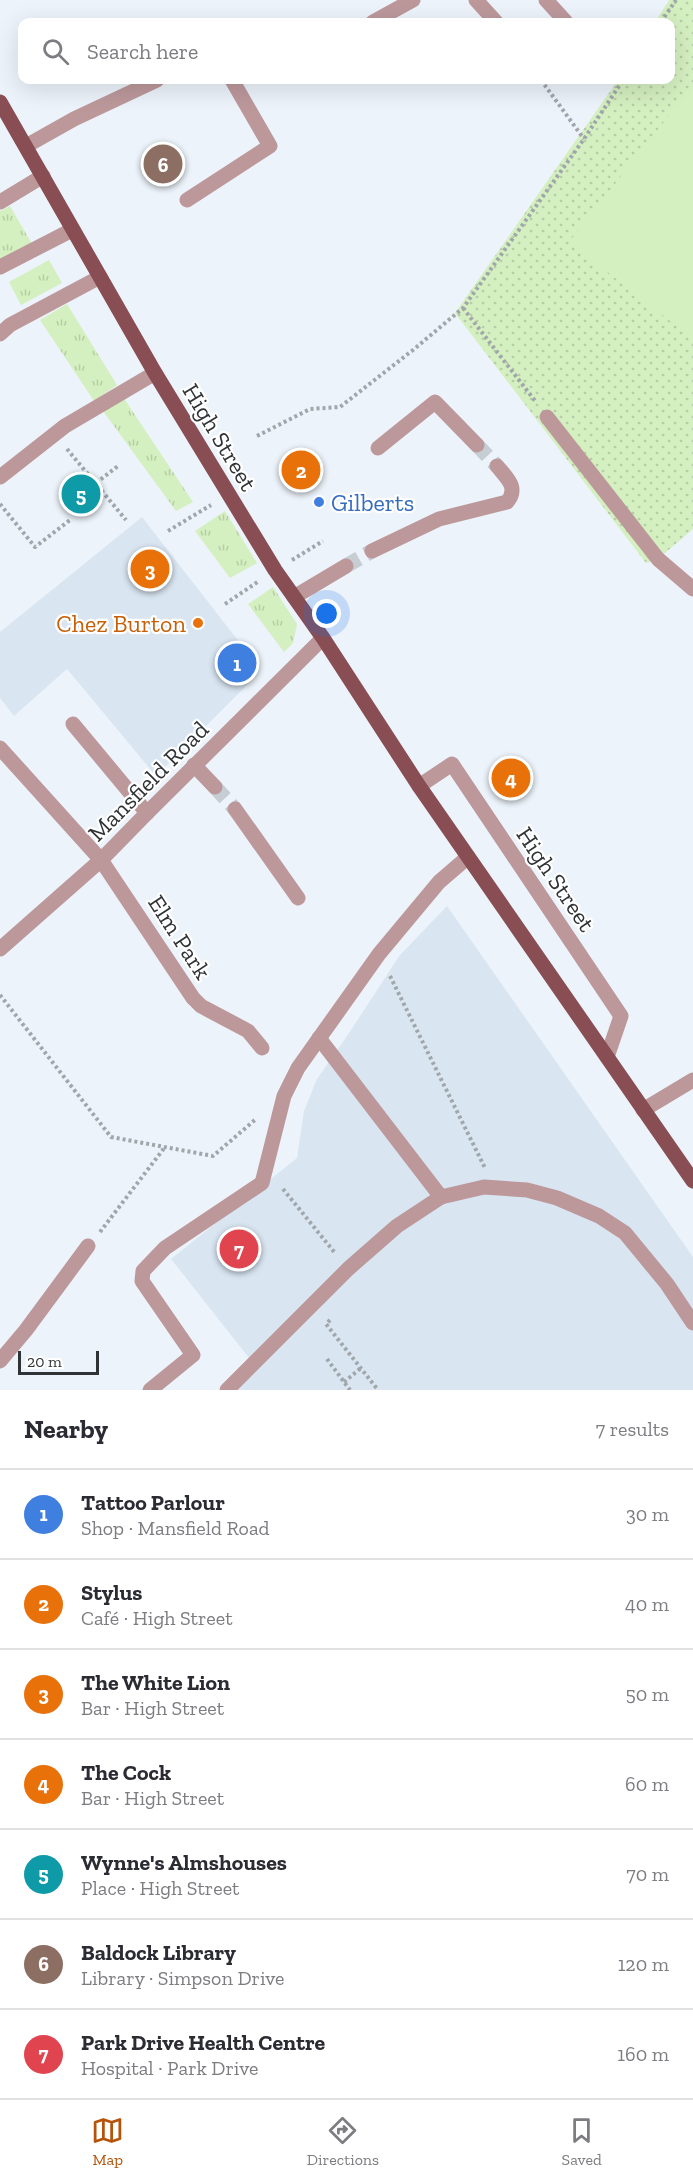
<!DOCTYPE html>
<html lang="en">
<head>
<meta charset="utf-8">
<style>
	body { margin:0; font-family:"Zilla Slab",serif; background:#f2f2f3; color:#2b2b33 }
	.scale { position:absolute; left:18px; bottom:15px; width:81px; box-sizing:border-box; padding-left:6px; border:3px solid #303336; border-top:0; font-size:16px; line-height:21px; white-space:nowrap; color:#303336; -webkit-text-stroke:4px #fff; paint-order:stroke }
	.you { position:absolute; left:327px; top:614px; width:21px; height:21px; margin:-15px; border:4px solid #fff; border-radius:50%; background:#1a73e8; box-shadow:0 0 0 9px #1a73e833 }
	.badge { display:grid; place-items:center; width:39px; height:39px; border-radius:50%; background:#b45309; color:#fff; font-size:20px; font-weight:700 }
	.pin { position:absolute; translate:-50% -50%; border:3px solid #fff; box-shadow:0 2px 6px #0006 }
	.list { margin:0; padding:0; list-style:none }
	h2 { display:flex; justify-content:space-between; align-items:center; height:78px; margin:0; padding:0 24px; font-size:26px }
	h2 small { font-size:20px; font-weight:400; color:#7c7c81 }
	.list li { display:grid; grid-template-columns:39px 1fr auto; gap:18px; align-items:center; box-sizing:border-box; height:90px; padding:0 24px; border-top:2px solid #e1e1e2 }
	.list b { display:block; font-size:22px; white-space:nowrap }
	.list p { margin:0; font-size:20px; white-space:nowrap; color:#7c7c81 }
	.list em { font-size:20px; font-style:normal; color:#7c7c81 }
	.icon { flex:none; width:33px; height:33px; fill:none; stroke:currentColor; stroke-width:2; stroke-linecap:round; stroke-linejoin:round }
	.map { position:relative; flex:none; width:693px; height:1390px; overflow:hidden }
	.search { position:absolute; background:#fff; box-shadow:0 6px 24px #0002; left:18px; right:18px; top:18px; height:66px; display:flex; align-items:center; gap:15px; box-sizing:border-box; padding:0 21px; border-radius:12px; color:#7c7c81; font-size:22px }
	.sheet { height:708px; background:#fff }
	nav { display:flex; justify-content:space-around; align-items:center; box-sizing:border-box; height:84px; border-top:2px solid #e1e1e2; background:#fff; font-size:16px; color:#7c7c81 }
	nav a { display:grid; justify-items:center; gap:3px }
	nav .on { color:#b45309 }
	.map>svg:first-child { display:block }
	.built { fill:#d9e6f2 }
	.grass { fill:url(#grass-tufts) }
	.park { fill:url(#park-dots) }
	.garden { fill:#d4efc0 }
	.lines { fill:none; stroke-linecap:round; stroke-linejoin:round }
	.minor-tunnel { stroke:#c6cdd3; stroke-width:15; stroke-dasharray:15 8; stroke-linecap:butt }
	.path { stroke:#a1a6ab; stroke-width:4; stroke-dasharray:3 3; stroke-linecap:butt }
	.minor { stroke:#bc989b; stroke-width:15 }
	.major { stroke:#894e54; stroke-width:15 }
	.shop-dot { fill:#3f7fe0; stroke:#fff; stroke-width:2 }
	.food-dot { fill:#e8710a; stroke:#fff; stroke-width:2 }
	.labels { text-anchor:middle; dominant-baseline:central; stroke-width:4.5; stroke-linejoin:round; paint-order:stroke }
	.street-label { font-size:24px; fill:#303336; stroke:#fff }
	.shop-label { font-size:24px; fill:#366cbe; stroke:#fff; text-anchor:start }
	.food-label { font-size:24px; fill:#c56008; stroke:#fff; text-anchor:end }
</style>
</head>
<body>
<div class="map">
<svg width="693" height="1390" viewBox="0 0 693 1390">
	<defs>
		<pattern id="grass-tufts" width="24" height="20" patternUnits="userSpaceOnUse" patternTransform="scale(1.5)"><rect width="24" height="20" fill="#d4efc0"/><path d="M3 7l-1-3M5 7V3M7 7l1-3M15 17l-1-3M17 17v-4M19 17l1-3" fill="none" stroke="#b6cda6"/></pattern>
		<pattern id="park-dots" width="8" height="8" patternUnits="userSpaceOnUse" patternTransform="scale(1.5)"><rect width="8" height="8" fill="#d4efc0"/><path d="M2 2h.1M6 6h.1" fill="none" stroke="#b6cda6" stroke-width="1.8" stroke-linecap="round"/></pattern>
	</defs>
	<rect width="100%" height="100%" fill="#ecf3fa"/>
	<g class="built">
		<polygon points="142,517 258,666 250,682 156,776 67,669 14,716 0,698 0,632"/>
		<polygon points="447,906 693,1257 693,1390 221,1390 253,1363 171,1259 297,1158 304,1111 317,1079 347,1036 400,955"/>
	</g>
	<g class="grass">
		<polygon points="10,206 32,244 0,262 0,211"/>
		<polygon points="49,260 62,283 21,305 9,282"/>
		<polygon points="67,304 117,385 94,401 40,320"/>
		<polygon points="123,397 193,502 176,511 103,411"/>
		<polygon points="225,511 257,563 230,578 195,531"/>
		<polygon points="273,587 297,624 293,643 284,652 248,604"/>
	</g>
	<polygon class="park" points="669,0 693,0 693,529 658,559 646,563 455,313 618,80 670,80 670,22 655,22"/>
	<polygon class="garden" points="693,85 693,339 569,242"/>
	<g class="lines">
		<g class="minor-tunnel">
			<polyline points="477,445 497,466"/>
			<polyline points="346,566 372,551"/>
			<polyline points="215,787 235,809"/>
		</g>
		<g class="path">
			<polyline points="661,22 676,0"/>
			<polyline points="541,80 584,139"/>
			<polyline points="463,308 536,402"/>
			<polyline points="257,436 310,409 340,407 413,350 463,308 584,139 623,80"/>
			<polyline points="67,449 126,520"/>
			<polyline points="96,483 118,466"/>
			<polyline points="0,504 35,547 70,520"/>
			<polyline points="168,531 211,505"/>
			<polyline points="292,560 323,541"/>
			<polyline points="225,604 259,581"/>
			<polyline points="390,976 485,1168"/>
			<polyline points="0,995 111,1137 213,1156 256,1119"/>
			<polyline points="283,1189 335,1253"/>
			<polyline points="100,1232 165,1147"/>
			<polyline points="330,1320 326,1324 378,1390"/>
			<polyline points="327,1359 350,1390"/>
			<polyline points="344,1382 361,1368"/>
		</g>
		<g class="minor">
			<polyline points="476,0 496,22"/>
			<polyline points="546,0 566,22"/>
			<polyline points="373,22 413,0"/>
			<polyline points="26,146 74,119 157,80"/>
			<polyline points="187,200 270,146 232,80"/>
			<polyline points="0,202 43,176"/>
			<polyline points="0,267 72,230"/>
			<polyline points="0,334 10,325 100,277"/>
			<polyline points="547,417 658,559 693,589"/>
			<polyline points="378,448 435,402 477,445"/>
			<polyline points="0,477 65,426 155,373"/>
			<path d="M372,551L439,519L507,502C519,488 507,478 497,466"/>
			<polyline points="294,597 346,566"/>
			<polyline points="73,724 147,813"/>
			<polyline points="0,748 101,860 193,998 201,1006 248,1031 262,1048"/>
			<polyline points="194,765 215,787"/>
			<polyline points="419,786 452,764 621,1016 607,1057"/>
			<polyline points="235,809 298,898"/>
			<polyline points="0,949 101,860 147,813 323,638"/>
			<polyline points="319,1038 441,1197"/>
			<polyline points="643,1110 693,1080"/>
			<polyline points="0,1361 26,1330 88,1246"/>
			<polyline points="150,1390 193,1355 142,1281 143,1271 165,1248 262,1183 284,1096 298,1068 379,954 439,882 468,857"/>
			<polyline points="227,1390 348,1269 397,1226 441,1197 484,1187 527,1190 557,1198 599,1216 625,1233 667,1284 693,1323"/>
		</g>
		<polyline class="major" points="0,102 155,373 275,570 323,638 419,786 693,1181"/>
	</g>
	<circle class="shop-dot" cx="319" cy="502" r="6"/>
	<circle class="food-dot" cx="198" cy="623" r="6"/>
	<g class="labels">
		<g class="street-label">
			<text transform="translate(220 437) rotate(59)">High Street</text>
			<text transform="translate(148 781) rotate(-45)">Mansfield Road</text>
			<text transform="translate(556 879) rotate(56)">High Street</text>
			<text transform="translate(180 937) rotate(57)">Elm Park</text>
		</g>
		<g class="shop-label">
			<text x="331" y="502">Gilberts</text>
		</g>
		<g class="food-label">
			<text x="186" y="623">Chez Burton</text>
		</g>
	</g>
</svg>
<div class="scale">20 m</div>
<div class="you"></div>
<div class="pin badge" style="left:237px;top:663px;background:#3f7fe0">1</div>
<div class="pin badge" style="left:301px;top:470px;background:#e8710a">2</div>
<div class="pin badge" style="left:150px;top:569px;background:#e8710a">3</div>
<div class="pin badge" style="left:511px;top:778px;background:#e8710a">4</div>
<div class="pin badge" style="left:81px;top:494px;background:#0f9aa8">5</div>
<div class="pin badge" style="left:163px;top:164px;background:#8d6e63">6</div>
<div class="pin badge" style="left:239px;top:1249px;background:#e0444e">7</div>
<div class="search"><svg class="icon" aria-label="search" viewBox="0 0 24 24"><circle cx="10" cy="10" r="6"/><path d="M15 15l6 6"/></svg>Search here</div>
</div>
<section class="sheet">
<h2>Nearby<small>7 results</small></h2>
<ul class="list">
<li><span class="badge" style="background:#3f7fe0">1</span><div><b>Tattoo Parlour</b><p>Shop · Mansfield Road</p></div><em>30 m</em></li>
<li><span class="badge" style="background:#e8710a">2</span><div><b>Stylus</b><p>Café · High Street</p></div><em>40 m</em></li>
<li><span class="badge" style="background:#e8710a">3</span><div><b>The White Lion</b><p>Bar · High Street</p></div><em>50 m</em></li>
<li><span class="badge" style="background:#e8710a">4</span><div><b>The Cock</b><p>Bar · High Street</p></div><em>60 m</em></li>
<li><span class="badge" style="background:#0f9aa8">5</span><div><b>Wynne's Almshouses</b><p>Place · High Street</p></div><em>70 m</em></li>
<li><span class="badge" style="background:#8d6e63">6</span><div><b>Baldock Library</b><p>Library · Simpson Drive</p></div><em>120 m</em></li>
<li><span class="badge" style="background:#e0444e">7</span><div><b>Park Drive Health Centre</b><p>Hospital · Park Drive</p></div><em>160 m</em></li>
</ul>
</section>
<nav>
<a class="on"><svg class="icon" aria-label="map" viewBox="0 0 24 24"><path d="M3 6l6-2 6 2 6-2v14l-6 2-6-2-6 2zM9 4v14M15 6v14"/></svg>Map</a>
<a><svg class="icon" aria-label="directions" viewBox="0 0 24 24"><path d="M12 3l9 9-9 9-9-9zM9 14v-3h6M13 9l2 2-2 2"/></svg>Directions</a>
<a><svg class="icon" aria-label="saved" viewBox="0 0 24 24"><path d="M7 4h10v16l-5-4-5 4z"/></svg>Saved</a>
</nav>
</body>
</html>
